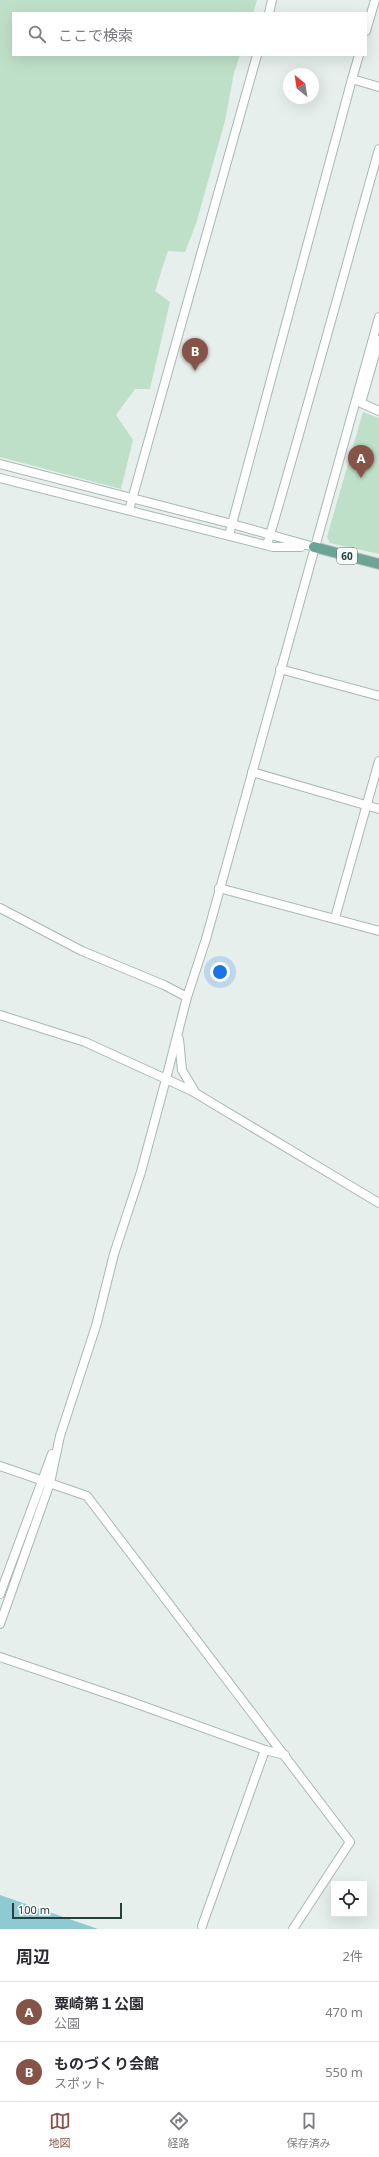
<!DOCTYPE html>
<html lang="ja">
<head>
<meta charset="utf-8">
<style>
	body { margin:0; font-family:"Noto Sans","Noto Sans JP",sans-serif; background:#f2f2f3; color:#2b2b33 }
	.controls { position:absolute; right:12px; bottom:12px; display:grid; overflow:hidden; border-radius:0px; box-shadow:0 4px 16px #0002 }
	.controls button { width:36px; height:36px; display:grid; place-items:center; padding:0; border:0; border-bottom:1px solid #e1e1e2; background:#fff; color:#2b2b33; font:20px sans-serif }
	.compass { position:absolute; left:283px; top:68px; width:36px; height:36px; border-radius:50%; background:#fff; box-shadow:0 4px 16px #0002; rotate:330deg }
	.scale { position:absolute; left:12px; bottom:10px; width:110px; box-sizing:border-box; padding-left:4px; border:2px solid #24423a; border-top:0; font-size:11px; line-height:14px; white-space:nowrap; color:#24423a; -webkit-text-stroke:3px #f7fbf9; paint-order:stroke }
	.you { position:absolute; left:220px; top:972px; width:14px; height:14px; margin:-10px; border:3px solid #fff; border-radius:50%; background:#1a73e8; box-shadow:0 0 0 6px #1a73e833 }
	.badge { display:grid; place-items:center; width:26px; height:26px; border-radius:50%; background:#855347; color:#fff; font-size:13px; font-weight:700 }
	.pin { position:absolute; translate:-50% -33px; filter:drop-shadow(0 1px 2px #0008) }
	.pin::after { content:''; position:absolute; top:21px; width:14px; height:12px; background:inherit; clip-path:polygon(0 0,100% 0,50% 100%) }
	.list { margin:0; padding:0; list-style:none }
	h2 { display:flex; justify-content:space-between; align-items:center; height:52px; margin:0; padding:0 16px; font-size:17px }
	h2 small { font-size:13px; font-weight:400; color:#7c7c81 }
	.list li { display:grid; grid-template-columns:26px 1fr auto; gap:12px; align-items:center; box-sizing:border-box; height:60px; padding:0 16px; border-top:1px solid #e1e1e2 }
	.list b { display:block; font-size:15px; white-space:nowrap }
	.list p { margin:0; font-size:13px; white-space:nowrap; color:#7c7c81 }
	.list em { font-size:13px; font-style:normal; color:#7c7c81 }
	.icon { flex:none; width:22px; height:22px; fill:none; stroke:currentColor; stroke-width:2; stroke-linecap:round; stroke-linejoin:round }
	.map { position:relative; flex:none; width:379px; height:1929px; overflow:hidden }
	.search { position:absolute; background:#fff; box-shadow:0 4px 16px #0002; left:12px; right:12px; top:12px; height:44px; display:flex; align-items:center; gap:10px; box-sizing:border-box; padding:0 14px; border-radius:0px; color:#7c7c81; font-size:15px }
	.sheet { height:172px; background:#fff }
	nav { display:flex; justify-content:space-around; align-items:center; box-sizing:border-box; height:56px; border-top:1px solid #e1e1e2; background:#fff; font-size:11px; color:#7c7c81 }
	nav a { display:grid; justify-items:center; gap:2px }
	nav .on { color:#855347 }
	.map>svg:first-child { display:block }
	.green { fill:#bfe0c8 }
	.water { fill:#8ec9d4 }
	.lines { fill:none; stroke-linecap:round; stroke-linejoin:round }
	.minor-casing { stroke:#a8b8b2; stroke-width:10 }
	.major-casing { stroke:#c2cac8; stroke-width:12 }
	.minor { stroke:#fff; stroke-width:8 }
	.major { stroke:#6aa596; stroke-width:10 }
	.labels { text-anchor:middle; dominant-baseline:central; stroke-width:3; stroke-linejoin:round; paint-order:stroke }
	.shield { fill:#f7fbf9; stroke:#637a73; stroke-width:1 }
	.shield-label { font-size:10px; font-weight:bold; fill:#24423a }
</style>
</head>
<body>
<div class="map">
<svg width="379" height="1929" viewBox="0 0 379 1929">
	<rect width="100%" height="100%" fill="#e6efeb"/>
	<g class="green">
		<polygon points="0,0 257,0 253,13 13,13 13,55 240,55 234,73 225,121 196,224 185,252 168,251 155,291 170,302 150,389 135,389 116,415 133,440 121,489 0,457"/>
		<polygon points="363,412 379,418 379,554 330,543 327,537"/>
	</g>
	<polygon class="water" points="0,1895 98,1929 0,1929"/>
	<g class="lines">
		<defs>
			<g id="minor">
				<polyline points="269,13 272,0"/>
				<polyline points="366,31 375,0"/>
				<polyline points="352,79 359,55"/>
				<polyline points="379,317 206,939 187,997 166,1079 192,1091 379,1203"/>
				<polyline points="379,340 361,403 379,411"/>
				<polyline points="0,464 232,524 314,547"/>
				<polyline points="0,478 273,547 301,547"/>
				<polyline points="129,510 257,55"/>
				<polyline points="229,535 352,79 379,87"/>
				<path d="M267,545C306,413 342,281 379,149"/>
				<polyline points="280,669 379,696"/>
				<polyline points="252,772 379,809"/>
				<polyline points="219,888 379,931"/>
				<polyline points="0,908 82,951 164,985 187,997"/>
				<polyline points="335,918 379,761"/>
				<polyline points="0,1015 85,1042 166,1079 141,1172 114,1254 96,1326 60,1436 50,1483 0,1624"/>
				<polyline points="179,1039 182,1070 195,1092"/>
				<polyline points="0,1466 87,1496 350,1842 293,1929"/>
				<polyline points="0,1594 52,1454"/>
				<polyline points="0,1657 129,1701 265,1750 285,1755"/>
				<polyline points="202,1926 265,1750"/>
			</g>
			<polyline id="major" points="314,547 379,564"/>
		</defs>
		<use href="#minor" class="minor-casing"/>
		<use href="#major" class="major-casing"/>
		<use href="#minor" class="minor"/>
		<use href="#major" class="major"/>
	</g>
	<g class="labels">
		<rect class="shield" x="337" y="548" width="20" height="16" rx="3"/>
		<g class="shield-label">
			<text x="347" y="556">60</text>
		</g>
	</g>
</svg>
<div class="controls">
<button><svg class="icon" aria-label="locate" viewBox="0 0 24 24"><circle cx="12" cy="12" r="6"/><path d="M12 2v4M12 18v4M2 12h4M18 12h4"/></svg></button>
</div>
<svg class="compass" viewBox="-18 -18 36 36"><path d="M0-13l5 13h-10z" fill="#e53935"/><path d="M0 13l5-13h-10z" fill="#7c7c81"/></svg>
<div class="scale">100 m</div>
<div class="you"></div>
<div class="pin badge" style="left:361px;top:478px">A</div>
<div class="pin badge" style="left:195px;top:371px">B</div>
<div class="search"><svg class="icon" aria-label="search" viewBox="0 0 24 24"><circle cx="10" cy="10" r="6"/><path d="M15 15l6 6"/></svg>ここで検索</div>
</div>
<section class="sheet">
<h2>周辺<small>2件</small></h2>
<ul class="list">
<li><span class="badge">A</span><div><b>粟崎第１公園</b><p>公園</p></div><em>470 m</em></li>
<li><span class="badge">B</span><div><b>ものづくり会館</b><p>スポット</p></div><em>550 m</em></li>
</ul>
</section>
<nav>
<a class="on"><svg class="icon" aria-label="map" viewBox="0 0 24 24"><path d="M3 6l6-2 6 2 6-2v14l-6 2-6-2-6 2zM9 4v14M15 6v14"/></svg>地図</a>
<a><svg class="icon" aria-label="directions" viewBox="0 0 24 24"><path d="M12 3l9 9-9 9-9-9zM9 14v-3h6M13 9l2 2-2 2"/></svg>経路</a>
<a><svg class="icon" aria-label="saved" viewBox="0 0 24 24"><path d="M7 4h10v16l-5-4-5 4z"/></svg>保存済み</a>
</nav>
</body>
</html>
